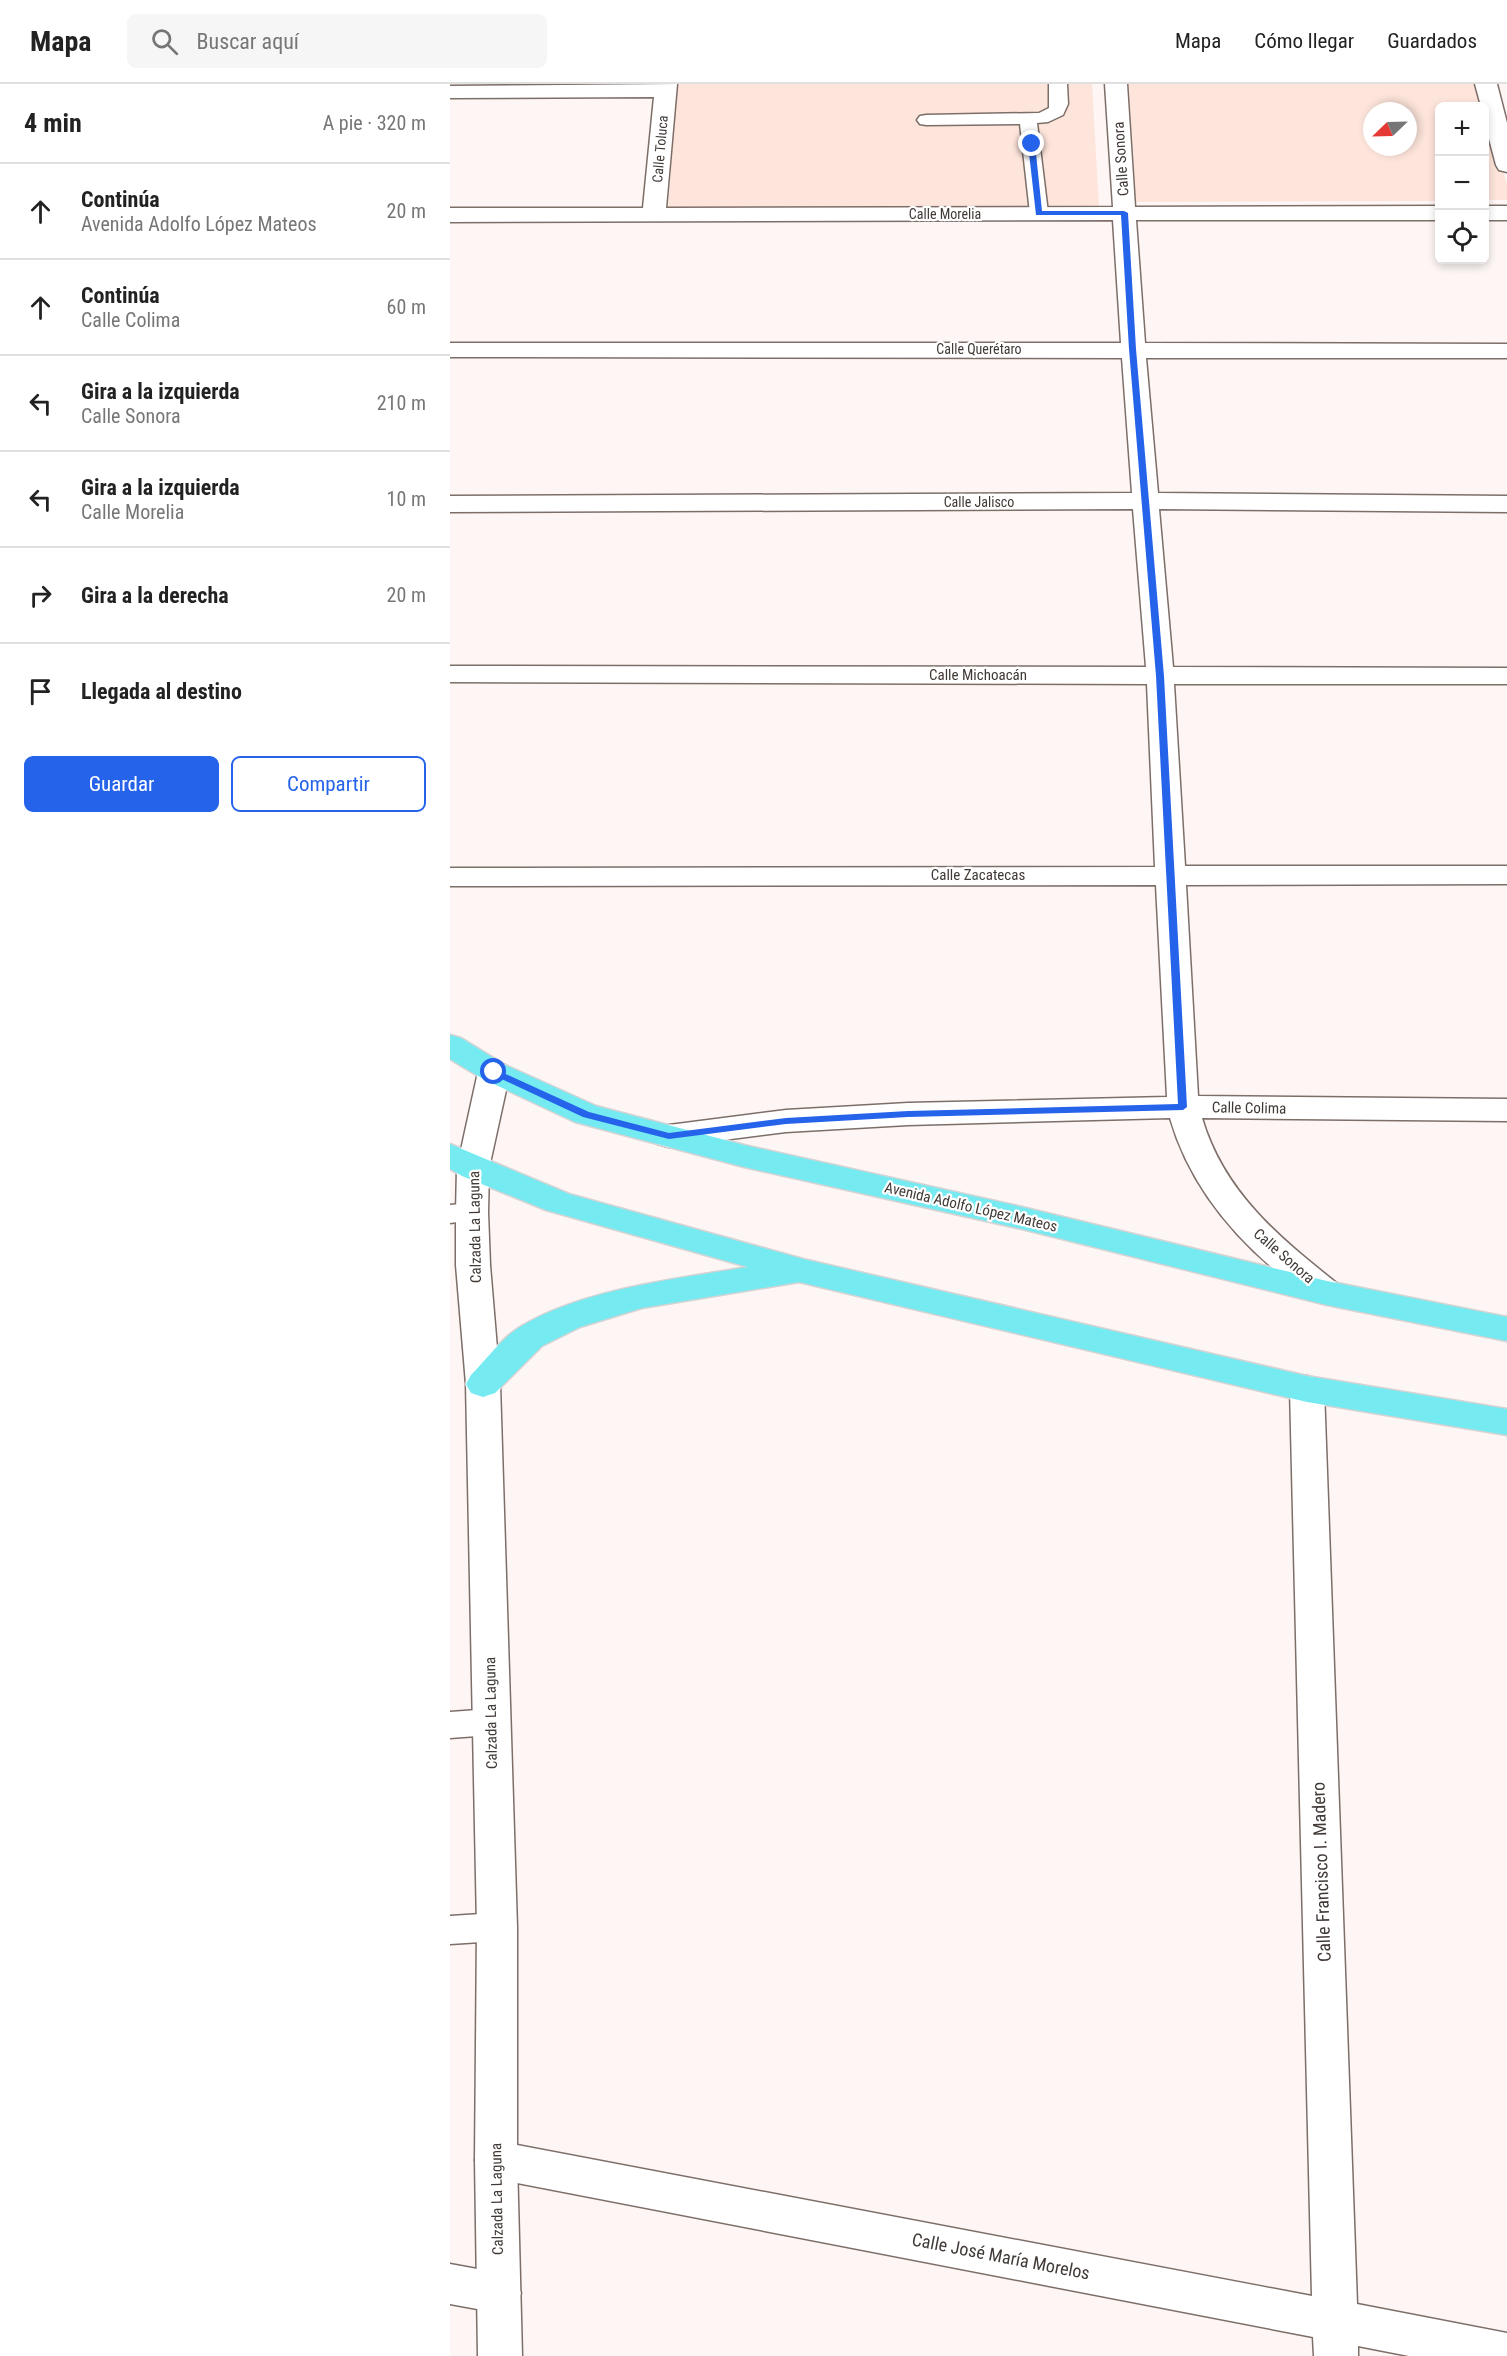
<!DOCTYPE html>
<html lang="es">
<head>
<meta charset="utf-8">
<style>
	body { margin:0; font-family:"Roboto Condensed",sans-serif; background:#f6f6f6; color:#222 }
	.controls { position:absolute; right:18px; top:18px; display:grid; overflow:hidden; border-radius:9px; box-shadow:0 3px 9px #0003 }
	.controls button { width:54px; height:54px; display:grid; place-items:center; padding:0; border:0; border-bottom:2px solid #e0e0e0; background:#fff; color:#222; font:30px sans-serif }
	.compass { position:absolute; left:913px; top:18px; width:54px; height:54px; border-radius:50%; background:#fff; box-shadow:0 3px 9px #0003; rotate:247deg }
	.stop { position:absolute; width:18px; height:18px; margin:-14px; border:4px solid #2563eb; border-radius:50%; background:#fff }
	.stop.end { background:#2563eb; border-color:#fff; box-shadow:0 2px 6px #0008 }
	.list { margin:0; padding:0; list-style:none }
	h2 { display:flex; justify-content:space-between; align-items:center; height:78px; margin:0; padding:0 24px; font-size:26px }
	h2 small { font-size:20px; font-weight:400; color:#767676 }
	.list li { display:grid; grid-template-columns:39px 1fr auto; gap:18px; align-items:center; box-sizing:border-box; height:96px; padding:0 24px; border-top:2px solid #e0e0e0 }
	.list b { display:block; font-size:22px; white-space:nowrap }
	.list p { margin:0; font-size:20px; white-space:nowrap; color:#767676 }
	.list em { font-size:20px; font-style:normal; color:#767676 }
	.actions { display:flex; gap:12px; padding:18px 24px }
	.actions a { flex:1; padding:14px 0; border:2px solid #2563eb; border-radius:9px; text-align:center; font-size:21px; color:#2563eb }
	.actions .main { background:#2563eb; color:#fff }
	.icon { flex:none; width:33px; height:33px; fill:none; stroke:currentColor; stroke-width:2; stroke-linecap:round; stroke-linejoin:round }
	.map { position:relative; flex:none; width:1057px; height:2272px; overflow:hidden }
	header { display:flex; align-items:center; gap:36px; box-sizing:border-box; height:84px; padding:0 30px; background:#fff; border-bottom:2px solid #e0e0e0 }
	header strong { font-size:28px }
	nav { display:flex; gap:33px; margin-inline-start:auto; font-size:21px }
	.search { width:420px; height:54px; background:#f6f6f6; display:flex; align-items:center; gap:15px; box-sizing:border-box; padding:0 21px; border-radius:9px; color:#767676; font-size:22px }
	main { display:flex }
	aside { flex:1; background:#fff }
	.map>svg:first-child { display:block }
	.built { fill:#fee5db; fill-rule:evenodd }
	.lines { fill:none; stroke-linecap:round; stroke-linejoin:round }
	.lane-casing { stroke:#7d6e68; stroke-width:3 }
	.street-casing { stroke:#7d6e68; stroke-width:3 }
	.secondary-casing { stroke:#7d6e68; stroke-width:3 }
	.primary-casing { stroke:#d5d3d3; stroke-width:3 }
	.lane { fill:#fff; fill-rule:evenodd }
	.street { fill:#fff; fill-rule:evenodd }
	.secondary { fill:#fff; fill-rule:evenodd }
	.primary { fill:#76eaf1; fill-rule:evenodd }
	.route { fill:#2563eb }
	.labels { text-anchor:middle; dominant-baseline:central; stroke-width:4.5; stroke-linejoin:round; paint-order:stroke }
	.far-street-label { font-size:14px; fill:#403936; stroke:#fff }
	.street-label { font-size:15px; fill:#403936; stroke:#fff }
	.near-street-label { font-size:18px; fill:#403936; stroke:#fff }
</style>
</head>
<body>
<header>
<strong>Mapa</strong>
<div class="search"><svg class="icon" aria-label="search" viewBox="0 0 24 24"><circle cx="10" cy="10" r="6"/><path d="M15 15l6 6"/></svg>Buscar aquí</div>
<nav><a>Mapa</a><a>Cómo llegar</a><a>Guardados</a></nav>
</header>
<main>
<aside>
<h2>4 min<small>A pie · 320 m</small></h2>
<ul class="list">
<li><svg class="icon" aria-label="ahead" viewBox="0 0 24 24"><path d="M12 20V5M6 11l6-6 6 6"/></svg><div><b>Continúa</b><p>Avenida Adolfo López Mateos</p></div><em>20 m</em></li>
<li><svg class="icon" aria-label="ahead" viewBox="0 0 24 24"><path d="M12 20V5M6 11l6-6 6 6"/></svg><div><b>Continúa</b><p>Calle Colima</p></div><em>60 m</em></li>
<li><svg class="icon" aria-label="left" viewBox="0 0 24 24"><path d="M17 20v-9H6M10 6l-5 5 5 5"/></svg><div><b>Gira a la izquierda</b><p>Calle Sonora</p></div><em>210 m</em></li>
<li><svg class="icon" aria-label="left" viewBox="0 0 24 24"><path d="M17 20v-9H6M10 6l-5 5 5 5"/></svg><div><b>Gira a la izquierda</b><p>Calle Morelia</p></div><em>10 m</em></li>
<li><svg class="icon" aria-label="right" viewBox="0 0 24 24"><path d="M7 20v-9h11M14 6l5 5-5 5"/></svg><div><b>Gira a la derecha</b></div><em>20 m</em></li>
<li><svg class="icon" aria-label="arrive" viewBox="0 0 24 24"><path d="M6 21V4h12l-3 4 3 4H6"/></svg><div><b>Llegada al destino</b></div></li>
</ul>
<div class="actions"><a class="main">Guardar</a><a>Compartir</a></div>
</aside>
<div class="map">
<svg width="1057" height="2272" viewBox="0 0 1057 2272">
	<rect width="100%" height="100%" fill="#fdf6f4"/>
	<g class="built">
		<polygon points="227,0 642,0 649,122 218,125"/>
		<path d="M676,0H1026L1033,22H990L989,117L683,118ZM922,27H958V63H922Z"/>
		<polygon points="1034,27 1057,100 1057,116 1035,116"/>
	</g>
	<g class="lines">
		<defs>
			<g id="lane">
				<polygon points="599,0 617,0 618,20 613,31 598,38 587,39 598,129 596,133 582,133 580,129 570,40 476,41 470,40 467,36 470,32 476,31 589,29 599,24"/>
				<polygon points="22,1119 32,1121 35,1128 32,1135 0,1139 0,1121"/>
				<polygon points="41,1625 52,1629 57,1638 52,1647 41,1651 0,1654 0,1628"/>
				<polygon points="47,1829 59,1833 63,1843 59,1853 47,1857 0,1860 0,1832"/>
			</g>
			<g id="street">
				<path d="M227,0L216,124L663,123L655,0H677L685,123L990,122V136H686L695,259L1057,260V274H696L708,409L1057,412V428L709,425L723,583L1057,584V600H724L735,782H1057V800L736,801L748,1012L1057,1015V1037L752,1034C774,1109 830,1154 889,1201L894,1209L889,1217C866,1224 855,1209 837,1196C784,1154 739,1100 720,1034L458,1041L336,1048L219,1063L208,1060L203,1052L208,1044L219,1041L336,1026L458,1019L717,1013L706,801L0,802V784L705,783L697,600L0,598V582L696,583L683,425L0,428V412L682,409L672,274L0,273V259H671L663,136L0,138V124H193L204,13L0,14V2Z"/>
				<polygon points="1025,0 1047,0 1057,39 1057,88 1049,86 1046,81 1034,36 1034,22 1031,22"/>
				<rect x="1034" y="122" width="23" height="14"/>
				<polygon points="857,1292 869,1296 874,1305 907,2220 1057,2249 1057,2272 959,2272 908,2262 908,2272 864,2272 863,2253 46,2095 31,2090 25,2076 31,2062 46,2057 862,2212 840,1305 845,1296"/>
				<polygon points="0,2180 49,2189 65,2195 71,2209 65,2223 49,2229 0,2220"/>
			</g>
			<polygon id="secondary" points="44,978 55,981 60,988 39,1084 38,1128 40,1181 50,1300 67,1843 67,2076 72,2272 28,2272 25,2076 27,1843 16,1300 6,1181 6,1128 7,1084 28,988 33,981"/>
			<g id="primary">
				<polygon points="0,951 11,954 55,981 146,1022 294,1061 572,1123 877,1197 1057,1233 1057,1257 877,1221 572,1145 294,1083 125,1038 33,995 0,975"/>
				<path d="M0,1060L119,1110L353,1175L857,1292L1057,1325V1351L857,1318L349,1198L192,1224L130,1243L92,1262L45,1309L33,1313L21,1309L16,1300L21,1291C36,1276 52,1254 70,1243C133,1205 226,1195 298,1183L96,1126L12,1092L0,1085Z"/>
			</g>
		</defs>
		<use href="#lane" class="lane-casing"/>
		<use href="#street" class="street-casing"/>
		<use href="#secondary" class="secondary-casing"/>
		<use href="#primary" class="primary-casing"/>
		<use href="#lane" class="lane"/>
		<use href="#street" class="street"/>
		<use href="#secondary" class="secondary"/>
		<use href="#primary" class="primary"/>
	</g>
	<polygon class="route" points="582,59 585,60 592,127 674,127 678,129 686,265 714,592 737,1023 733,1026 458,1033 336,1040 219,1055 133,1033 41,990 41,986 47,986 139,1028 219,1049 336,1034 458,1027 728,1020 706,592 679,265 671,131 586,131 578,60"/>
	<g class="labels">
		<g class="far-street-label">
			<text transform="translate(210 65) rotate(-85)">Calle Toluca</text>
			<text x="495" y="130">Calle Morelia</text>
			<text x="529" y="265">Calle Querétaro</text>
			<text x="529" y="418">Calle Jalisco</text>
		</g>
		<g class="street-label">
			<text transform="translate(671 75) rotate(-94)">Calle Sonora</text>
			<text x="528" y="591">Calle Michoacán</text>
			<text x="528" y="791">Calle Zacatecas</text>
			<text transform="translate(799 1024) rotate(1)">Calle Colima</text>
			<text transform="translate(521 1123) rotate(13)">Avenida Adolfo López Mateos</text>
			<text transform="translate(25 1143) rotate(-91)">Calzada La Laguna</text>
			<text transform="translate(834 1172) rotate(41)">Calle Sonora</text>
			<text transform="translate(41 1629) rotate(-91)">Calzada La Laguna</text>
			<text transform="translate(47 2115) rotate(-91)">Calzada La Laguna</text>
		</g>
		<g class="near-street-label">
			<text transform="translate(871 1788) rotate(-92)">Calle Francisco I. Madero</text>
			<text transform="translate(551 2172) rotate(11)">Calle José María Morelos</text>
		</g>
	</g>
</svg>
<div class="controls">
<button>+</button>
<button>−</button>
<button><svg class="icon" aria-label="locate" viewBox="0 0 24 24"><circle cx="12" cy="12" r="6"/><path d="M12 2v4M12 18v4M2 12h4M18 12h4"/></svg></button>
</div>
<svg class="compass" viewBox="-18 -18 36 36"><path d="M0-13l5 13h-10z" fill="#e53935"/><path d="M0 13l5-13h-10z" fill="#767676"/></svg>
<div class="stop" style="left:44px;top:988px"></div>
<div class="stop end" style="left:582px;top:60px"></div>
</div>
</main>
</body>
</html>
